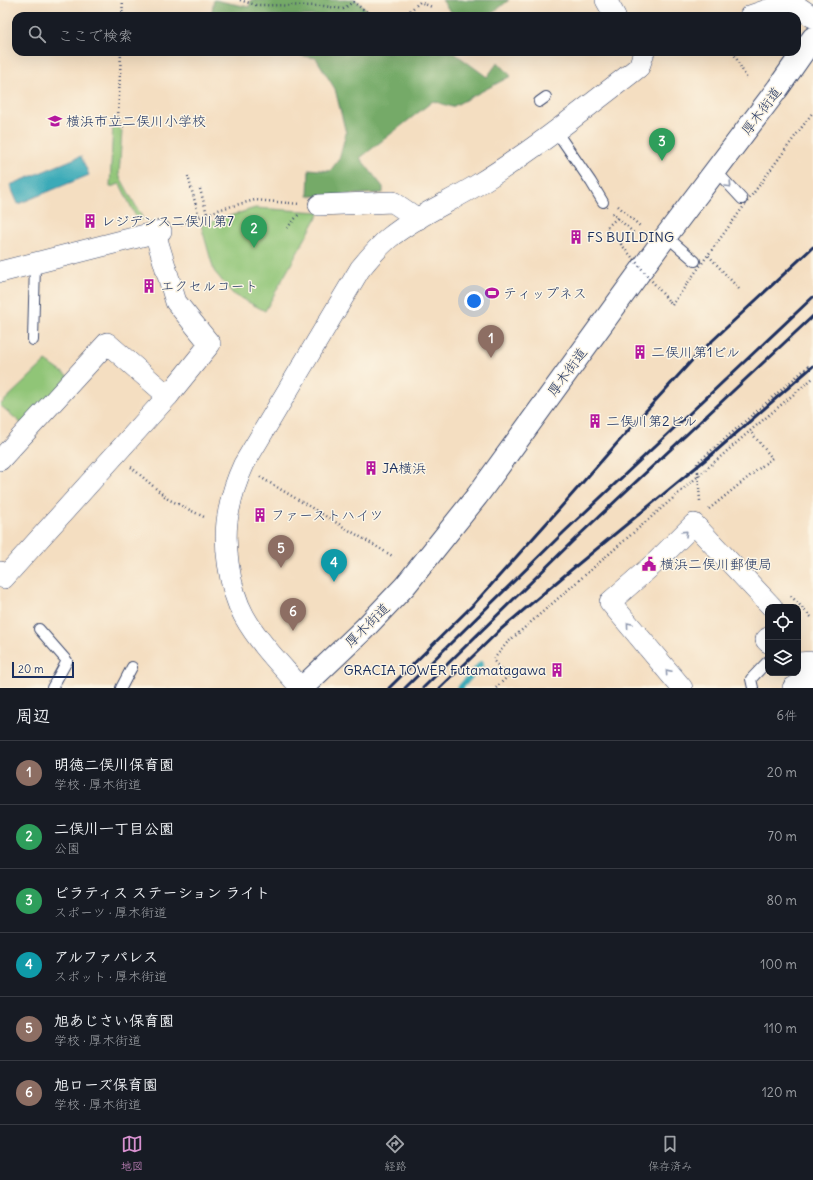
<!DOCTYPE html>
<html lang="ja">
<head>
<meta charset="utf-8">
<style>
	body { margin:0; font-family:Delius,"Klee One",sans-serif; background:#20242c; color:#f1f3f6 }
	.controls { position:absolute; right:12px; bottom:12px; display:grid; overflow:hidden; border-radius:8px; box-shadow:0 4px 16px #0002 }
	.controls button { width:36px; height:36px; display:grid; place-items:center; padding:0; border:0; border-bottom:1px solid #363941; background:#171b24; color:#f1f3f6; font:20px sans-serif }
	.scale { position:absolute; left:12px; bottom:10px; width:62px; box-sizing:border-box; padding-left:4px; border:2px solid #1b2f5e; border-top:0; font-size:11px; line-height:14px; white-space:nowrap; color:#1b2f5e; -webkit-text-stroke:3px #fcf5e5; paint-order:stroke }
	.you { position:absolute; left:474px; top:301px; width:14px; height:14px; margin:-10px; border:3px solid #fff; border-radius:50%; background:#1a73e8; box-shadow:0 0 0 6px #1a73e833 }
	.badge { display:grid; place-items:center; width:26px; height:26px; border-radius:50%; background:#d690ce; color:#fff; font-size:13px; font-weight:700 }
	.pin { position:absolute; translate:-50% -33px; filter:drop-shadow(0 1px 2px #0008) }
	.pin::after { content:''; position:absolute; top:21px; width:14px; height:12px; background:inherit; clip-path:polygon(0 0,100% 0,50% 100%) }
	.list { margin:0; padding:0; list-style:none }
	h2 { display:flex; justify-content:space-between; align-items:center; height:52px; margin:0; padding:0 16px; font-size:17px }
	h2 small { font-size:13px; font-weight:400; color:#9ea1a6 }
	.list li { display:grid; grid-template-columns:26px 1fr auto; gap:12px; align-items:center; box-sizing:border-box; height:64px; padding:0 16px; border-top:1px solid #363941 }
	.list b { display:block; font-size:15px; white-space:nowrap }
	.list p { margin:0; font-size:13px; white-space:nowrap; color:#9ea1a6 }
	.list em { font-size:13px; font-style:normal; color:#9ea1a6 }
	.icon { flex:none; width:22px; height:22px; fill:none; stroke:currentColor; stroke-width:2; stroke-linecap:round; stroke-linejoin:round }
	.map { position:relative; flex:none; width:813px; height:688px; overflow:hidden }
	.search { position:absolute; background:#171b24; box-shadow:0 4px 16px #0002; left:12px; right:12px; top:12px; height:44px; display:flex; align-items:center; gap:10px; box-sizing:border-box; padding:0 14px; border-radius:12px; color:#9ea1a6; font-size:15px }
	.sheet { height:436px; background:#171b24 }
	nav { display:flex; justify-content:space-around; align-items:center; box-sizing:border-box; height:56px; border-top:1px solid #363941; background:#171b24; font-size:11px; color:#9ea1a6 }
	nav a { display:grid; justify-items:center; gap:2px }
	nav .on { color:#d690ce }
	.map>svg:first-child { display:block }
	.green { fill:#90c577; stroke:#567a6a }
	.forest { fill:#74aa68; stroke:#486c63 }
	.water { fill:#3aaab8; stroke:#2a6c8b }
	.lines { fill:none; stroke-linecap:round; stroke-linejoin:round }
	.stream { stroke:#3aaab8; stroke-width:6 }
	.service-casing { stroke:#3c496d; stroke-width:12 }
	.minor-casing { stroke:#3c496d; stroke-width:22 }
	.primary-casing { stroke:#3c496d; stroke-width:24 }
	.path { stroke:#3c496d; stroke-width:2.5; stroke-dasharray:1 3; stroke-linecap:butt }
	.service { stroke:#fff; stroke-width:10 }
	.minor { stroke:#fff; stroke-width:21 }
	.primary { stroke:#fff; stroke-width:22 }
	.rail { stroke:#1b2f5e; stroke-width:3 }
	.path-bridge { stroke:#3c496d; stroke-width:2.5; stroke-dasharray:1 3; stroke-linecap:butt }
	.oneway { stroke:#8d97ae }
	.labels { text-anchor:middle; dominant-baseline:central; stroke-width:3; stroke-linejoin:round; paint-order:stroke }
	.street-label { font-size:14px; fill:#1b2f5e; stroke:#fcf5e5 }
	.poi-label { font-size:14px; fill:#1b2f5e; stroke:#fcf5e5; text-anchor:start }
</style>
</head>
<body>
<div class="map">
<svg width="813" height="688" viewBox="0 0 813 688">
	<rect width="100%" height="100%" fill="#fcf5e5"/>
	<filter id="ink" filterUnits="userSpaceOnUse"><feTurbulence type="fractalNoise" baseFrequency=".025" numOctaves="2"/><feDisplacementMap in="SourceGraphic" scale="8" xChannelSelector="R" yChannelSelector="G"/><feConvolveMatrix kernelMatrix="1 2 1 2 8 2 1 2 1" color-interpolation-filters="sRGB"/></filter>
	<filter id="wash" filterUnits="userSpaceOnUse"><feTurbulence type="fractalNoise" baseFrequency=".012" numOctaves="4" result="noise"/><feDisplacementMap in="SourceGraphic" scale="16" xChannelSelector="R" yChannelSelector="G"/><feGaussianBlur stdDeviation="0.9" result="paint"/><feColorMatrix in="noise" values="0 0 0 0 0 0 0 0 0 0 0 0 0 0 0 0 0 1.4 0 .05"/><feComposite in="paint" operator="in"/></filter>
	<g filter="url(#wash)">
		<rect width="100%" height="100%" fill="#f4dec1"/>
		<g class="green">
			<polygon points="113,122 122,131 119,175 143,219 138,221 120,184 110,187"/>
			<polygon points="255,208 320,212 265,311 233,294 214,271 201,225"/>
			<polygon points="46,361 69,377 22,424 0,405"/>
		</g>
		<g class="forest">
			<polygon points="214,0 249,7 251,0 356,0 374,16 211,16"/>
			<polygon points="442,0 509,0 489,16 456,16 449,10"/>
			<polygon points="278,52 453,52 487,77 498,62 511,76 452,107 433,101 360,158 383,187 383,193 318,196 308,196 309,169 330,171 339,159 346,133 335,89 316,58"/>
		</g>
		<polygon class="water" points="81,156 89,175 18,204 10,185"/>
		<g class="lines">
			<polyline class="stream" points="460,688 481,664"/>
		</g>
	</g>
	<g filter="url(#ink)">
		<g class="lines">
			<defs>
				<g id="service">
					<polyline points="539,102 546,97"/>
					<polyline points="556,131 591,182 603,202"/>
					<polyline points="716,171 742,199"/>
					<polyline points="666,236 695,261"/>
					<polyline points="33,340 35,264"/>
					<polyline points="39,629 67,661 52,688"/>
					<polyline points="121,688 132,667"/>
					<polyline points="753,688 751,679 768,661"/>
				</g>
				<g id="minor">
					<polyline points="606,0 615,16"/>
					<polyline points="750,16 782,5 798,7 813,17"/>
					<polyline points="319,205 393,202 418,219"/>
					<polyline points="0,272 161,231"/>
					<polyline points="0,460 107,343 168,396"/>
					<polyline points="0,572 4,578 168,396 210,344 176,302 155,233"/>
					<polyline points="768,638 766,640 768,642"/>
					<polyline points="798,663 813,662"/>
					<path d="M301,688C281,665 259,643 244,616C229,589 222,540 229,510C232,493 237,479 244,464L360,269C369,258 378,247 389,238C416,216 448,203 477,185C534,150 586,108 639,67L644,52"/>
					<polyline points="682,688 610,602 657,561 694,524 772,607"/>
					<polyline points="793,688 813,677"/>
				</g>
				<polyline id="primary" points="302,688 364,629 405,586 477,496 666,236 778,88 813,38"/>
			</defs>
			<use href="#service" class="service-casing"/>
			<use href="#minor" class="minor-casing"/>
			<use href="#primary" class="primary-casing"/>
			<g class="path">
				<polyline points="240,0 256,5 324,6 343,9 353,2 372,16"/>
				<polyline points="122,16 123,0"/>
				<polyline points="404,16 420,2 432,7"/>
				<polyline points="121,52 118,118 125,130"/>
				<polyline points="733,52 747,79"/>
				<polyline points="188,176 199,217"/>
				<polyline points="200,189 207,214"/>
				<polyline points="618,206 640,226"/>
				<polyline points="612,213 634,233"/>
				<polyline points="617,218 606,228 621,244"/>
				<polyline points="181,224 221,209 255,200 300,204"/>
				<polyline points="287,228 300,213"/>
				<polyline points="672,305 674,302"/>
				<polyline points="131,467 168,499 206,518"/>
				<polyline points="698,472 697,463 810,365 813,368"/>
				<polyline points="260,477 394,557"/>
				<polyline points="709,509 772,458 750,431 813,378"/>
				<polyline points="791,596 813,619"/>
				<polyline points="496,688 508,676 493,660 507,643 750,431"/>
			</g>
			<use href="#service" class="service"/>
			<use href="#minor" class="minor"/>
			<use href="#primary" class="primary"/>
			<g class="rail">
				<polyline points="389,688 474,604 561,507 634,424 697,355 813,247"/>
				<polyline points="405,688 564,532 813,297"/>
				<polyline points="423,688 576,538 813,316"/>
				<polyline points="440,688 500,630 571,570 716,451 813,366"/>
			</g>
			<g class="path-bridge">
				<polyline points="621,244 672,305"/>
				<polyline points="739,289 708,255 813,112"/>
				<polyline points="674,302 708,255"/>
				<polyline points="698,472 700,501"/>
			</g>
		</g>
		<defs><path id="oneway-chevron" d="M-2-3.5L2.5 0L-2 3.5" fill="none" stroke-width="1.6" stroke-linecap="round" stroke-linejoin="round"/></defs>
		<g class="oneway">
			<use href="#oneway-chevron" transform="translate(729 185) rotate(47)"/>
			<use href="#oneway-chevron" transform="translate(685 533) rotate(-44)"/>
			<use href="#oneway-chevron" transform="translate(629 625) rotate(-130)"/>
			<use href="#oneway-chevron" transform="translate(668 672) rotate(-131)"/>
		</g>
	</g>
	<defs>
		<symbol id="school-bare" viewBox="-9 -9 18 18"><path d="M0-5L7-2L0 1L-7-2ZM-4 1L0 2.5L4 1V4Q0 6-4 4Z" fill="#b5179e" stroke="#fcf5e5" stroke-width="2.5" paint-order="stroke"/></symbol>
		<symbol id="building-bare" viewBox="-9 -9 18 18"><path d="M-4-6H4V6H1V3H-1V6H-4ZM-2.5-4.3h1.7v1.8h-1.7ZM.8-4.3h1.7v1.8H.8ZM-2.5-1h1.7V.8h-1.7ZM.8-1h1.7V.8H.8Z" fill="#b5179e" stroke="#fcf5e5" stroke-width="2.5" paint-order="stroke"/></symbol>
		<symbol id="stadium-bare" viewBox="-9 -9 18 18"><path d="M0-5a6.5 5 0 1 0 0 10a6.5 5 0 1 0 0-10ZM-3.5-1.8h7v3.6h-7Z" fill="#b5179e" stroke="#fcf5e5" stroke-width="2.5" paint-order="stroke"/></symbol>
		<symbol id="civic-bare" viewBox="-9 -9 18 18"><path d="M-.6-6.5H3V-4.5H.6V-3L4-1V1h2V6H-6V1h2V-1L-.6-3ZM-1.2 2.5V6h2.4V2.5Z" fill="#b5179e" stroke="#fcf5e5" stroke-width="2.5" paint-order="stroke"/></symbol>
	</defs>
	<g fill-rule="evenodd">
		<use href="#school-bare" x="45" y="111" width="20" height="20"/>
		<use href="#building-bare" x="80" y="211" width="20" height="20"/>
		<use href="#building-bare" x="566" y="227" width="20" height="20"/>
		<use href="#building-bare" x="139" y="276" width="20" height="20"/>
		<use href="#stadium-bare" x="482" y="283" width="20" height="20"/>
		<use href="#building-bare" x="630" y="342" width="20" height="20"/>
		<use href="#building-bare" x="585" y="411" width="20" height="20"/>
		<use href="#building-bare" x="361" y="458" width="20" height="20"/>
		<use href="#building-bare" x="250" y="505" width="20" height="20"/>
		<use href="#civic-bare" x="639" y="554" width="20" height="20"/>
		<use href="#building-bare" x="547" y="660" width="20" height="20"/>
	</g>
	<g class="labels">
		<g class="street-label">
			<text transform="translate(761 111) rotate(-53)">厚木街道</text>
			<text transform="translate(567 372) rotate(-54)">厚木街道</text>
			<text transform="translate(367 625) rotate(-45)">厚木街道</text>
		</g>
		<g class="poi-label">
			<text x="66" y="121">横浜市立二俣川小学校</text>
			<text x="101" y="221">レジデンス二俣川第7</text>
			<text x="587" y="237">FS BUILDING</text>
			<text x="160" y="286">エクセルコート</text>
			<text x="503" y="293">ティップネス</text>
			<text x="651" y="352">二俣川第1ビル</text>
			<text x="606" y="421">二俣川第2ビル</text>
			<text x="382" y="468">JA横浜</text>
			<text x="271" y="515">ファーストハイツ</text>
			<text x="660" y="564">横浜二俣川郵便局</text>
			<text x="546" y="670" text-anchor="end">GRACIA TOWER Futamatagawa</text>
		</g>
	</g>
</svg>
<div class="controls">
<button><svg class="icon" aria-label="locate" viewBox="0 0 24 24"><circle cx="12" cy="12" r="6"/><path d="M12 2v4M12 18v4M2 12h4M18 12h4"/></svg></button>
<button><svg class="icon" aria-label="layers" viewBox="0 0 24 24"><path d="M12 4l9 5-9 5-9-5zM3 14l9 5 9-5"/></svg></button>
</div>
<div class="scale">20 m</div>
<div class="you"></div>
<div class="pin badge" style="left:491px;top:358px;background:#8d6e63">1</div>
<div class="pin badge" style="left:254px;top:248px;background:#2e9e5b">2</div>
<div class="pin badge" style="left:662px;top:161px;background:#2e9e5b">3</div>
<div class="pin badge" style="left:334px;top:582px;background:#0f9aa8">4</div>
<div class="pin badge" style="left:281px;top:568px;background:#8d6e63">5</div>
<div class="pin badge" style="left:293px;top:631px;background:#8d6e63">6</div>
<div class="search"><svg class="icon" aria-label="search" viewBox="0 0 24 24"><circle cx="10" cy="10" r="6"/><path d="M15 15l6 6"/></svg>ここで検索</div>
</div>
<section class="sheet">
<h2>周辺<small>6件</small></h2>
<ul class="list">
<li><span class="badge" style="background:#8d6e63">1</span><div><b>明徳二俣川保育園</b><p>学校 · 厚木街道</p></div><em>20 m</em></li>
<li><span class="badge" style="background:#2e9e5b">2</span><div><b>二俣川一丁目公園</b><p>公園</p></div><em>70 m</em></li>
<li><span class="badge" style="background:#2e9e5b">3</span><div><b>ピラティス ステーション ライト</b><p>スポーツ · 厚木街道</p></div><em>80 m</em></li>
<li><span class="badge" style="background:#0f9aa8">4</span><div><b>アルファパレス</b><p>スポット · 厚木街道</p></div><em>100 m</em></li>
<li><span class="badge" style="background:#8d6e63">5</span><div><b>旭あじさい保育園</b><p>学校 · 厚木街道</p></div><em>110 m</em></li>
<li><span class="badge" style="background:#8d6e63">6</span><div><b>旭ローズ保育園</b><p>学校 · 厚木街道</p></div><em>120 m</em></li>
</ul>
</section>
<nav>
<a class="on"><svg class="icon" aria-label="map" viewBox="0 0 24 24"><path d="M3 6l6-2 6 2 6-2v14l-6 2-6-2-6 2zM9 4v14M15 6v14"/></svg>地図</a>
<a><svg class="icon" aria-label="directions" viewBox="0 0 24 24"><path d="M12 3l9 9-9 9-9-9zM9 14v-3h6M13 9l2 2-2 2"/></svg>経路</a>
<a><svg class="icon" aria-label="saved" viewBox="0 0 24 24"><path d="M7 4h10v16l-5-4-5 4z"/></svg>保存済み</a>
</nav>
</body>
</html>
